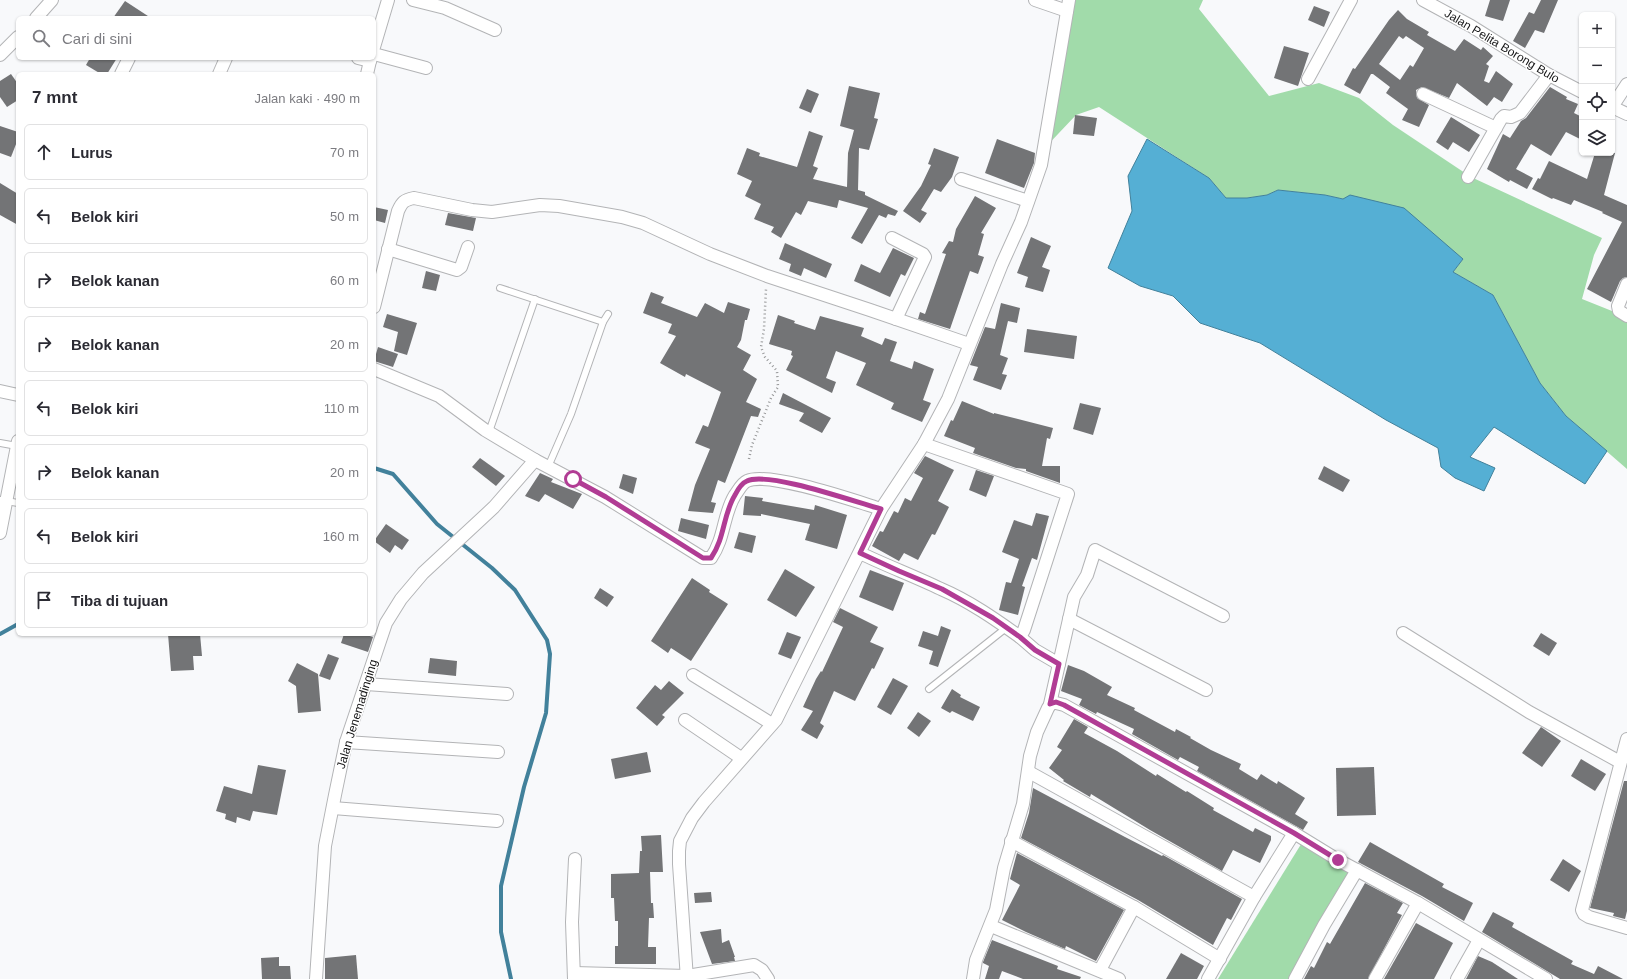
<!DOCTYPE html>
<html lang="id">
<head>
<meta charset="utf-8">
<style>
	body { margin:0; font-family:Arial,sans-serif; background:#f2f2f3; color:#2b2b33 }
	.controls { position:absolute; right:12px; top:12px; display:grid; overflow:hidden; border-radius:6px; box-shadow:0 1px 3px #0004 }
	.controls button { width:36px; height:36px; display:grid; place-items:center; padding:0; border:0; border-bottom:1px solid #e1e1e2; background:#fff; color:#2b2b33; font:20px sans-serif }
	.stop { position:absolute; width:12px; height:12px; margin:-9px; border:3px solid #b13c94; border-radius:50%; background:#fff }
	.stop.end { background:#b13c94; border-color:#fff; box-shadow:0 1px 4px #0008 }
	.list { margin:0; padding:0; list-style:none }
	h2 { display:flex; justify-content:space-between; align-items:center; height:52px; margin:0; padding:0 16px; font-size:17px }
	h2 small { font-size:13px; font-weight:400; color:#7c7c81 }
	.list li { display:grid; grid-template-columns:26px 1fr auto; gap:12px; align-items:center; box-sizing:border-box; height:56px; margin:0 8px 8px; padding:0 8px; border:1px solid #e1e1e2; border-radius:6px }
	.list b { display:block; font-size:15px; white-space:nowrap }
	.list em { font-size:13px; font-style:normal; color:#7c7c81 }
	.icon { flex:none; width:22px; height:22px; fill:none; stroke:currentColor; stroke-width:2; stroke-linecap:round; stroke-linejoin:round }
	.map { position:relative; flex:none; width:1627px; height:979px; overflow:hidden }
	.search { position:absolute; background:#fff; box-shadow:0 1px 3px #0004; left:16px; top:16px; width:360px; height:44px; display:flex; align-items:center; gap:10px; box-sizing:border-box; padding:0 14px; border-radius:6px; color:#7c7c81; font-size:15px }
	.panel { position:absolute; background:#fff; box-shadow:0 1px 3px #0004; left:16px; top:72px; width:360px; height:564px; border-radius:6px }
	.map>svg:first-child { display:block }
	.green { fill:#a1dbaa }
	.water { fill:#55afd4; stroke:#42819b }
	.lines { fill:none; stroke-linecap:round; stroke-linejoin:round }
	.stream { stroke:#42819b; stroke-width:4 }
	.building { fill:#737476; fill-rule:evenodd }
	.service-casing { stroke:#b3b4b6; stroke-width:8 }
	.minor-casing { stroke:#b3b4b6; stroke-width:14 }
	.path { stroke:#969798; stroke-width:2.5; stroke-dasharray:1 3; stroke-linecap:butt }
	.service { stroke:#fff; stroke-width:6 }
	.minor { stroke:#fff; stroke-width:12 }
	.route { stroke:#b13c94; stroke-width:5 }
	.labels { text-anchor:middle; dominant-baseline:central; stroke-width:3; stroke-linejoin:round; paint-order:stroke }
	.street-label { font-size:12px; fill:#151516; stroke:#fff }
</style>
</head>
<body>
<div class="map">
<svg width="1627" height="979" viewBox="0 0 1627 979">
	<rect width="100%" height="100%" fill="#f8f9fb"/>
	<g class="green">
		<polygon points="1069,0 1203,0 1199,9 1269,96 1319,83 1359,98 1393,125 1471,177 1602,238 1594,255 1582,299 1627,317 1627,469 1566,416 1540,383 1493,295 1453,272 1463,259 1343,199 1325,195 1278,190 1267,195 1247,198 1226,198 1209,178 1099,107 1076,115 1041,152"/>
		<polygon points="1303,841 1356,872 1295,979 1218,979"/>
	</g>
	<polygon class="water" points="1147,139 1209,178 1226,198 1247,198 1267,195 1278,190 1325,195 1343,199 1350,195 1404,208 1463,259 1453,272 1493,295 1540,383 1566,416 1607,451 1585,484 1494,427 1470,457 1495,468 1484,491 1455,478 1441,467 1438,448 1386,420 1260,343 1200,323 1173,296 1140,286 1108,268 1132,211 1128,176"/>
	<g class="lines">
		<g class="stream">
			<polyline points="374,468 393,474 437,524 492,568 515,590 547,640 550,654 546,713 524,787 501,886 501,932 511,979"/>
			<polyline points="0,634 18,624"/>
		</g>
	</g>
	<g class="building">
		<polygon points="1490,0 1510,0 1503,21 1485,16"/>
		<polygon points="1541,0 1558,0 1544,33 1535,30 1525,48 1513,41 1529,12 1534,14"/>
		<polygon points="125,1 151,18 113,18"/>
		<polygon points="1314,6 1330,12 1324,27 1308,20"/>
		<path d="M1398,10L1407,19L1429,32L1427,35L1455,51L1464,39L1481,50L1483,47L1493,56L1486,64L1489,66L1484,81L1489,83L1496,71L1513,84L1502,102L1494,97L1487,106L1457,83L1449,98L1422,87L1416,90L1417,98L1429,105L1419,127L1402,120L1408,109L1386,93L1390,87L1373,74H1371L1360,94L1344,85L1353,68L1355,69L1389,20ZM1399,36L1403,39L1406,36L1424,48L1413,67L1410,65L1400,80L1379,64Z"/>
		<polygon points="1284,46 1309,53 1298,86 1274,78"/>
		<polygon points="90,58 117,58 107,74 101,74 86,65"/>
		<polygon points="11,74 18,84 18,100 7,107 0,97 0,81"/>
		<polygon points="849,86 880,93 874,118 878,119 869,150 859,148 858,190 865,192 865,195 898,211 895,216 888,214 886,218 879,215 862,244 851,238 868,208 839,200 837,208 808,201 801,215 796,212 781,238 771,232 774,227 754,219 761,204 745,196 752,181 737,174 747,148 760,153 759,156 797,167 809,131 823,136 813,166 818,168 813,179 847,187 848,153 854,130 840,126"/>
		<polygon points="1550,87 1567,97 1566,99 1578,104 1574,113 1582,117 1582,140 1566,132 1551,156 1531,144 1516,169 1533,178 1527,189 1510,180 1509,182 1487,169 1503,134 1510,138 1521,121 1526,118"/>
		<polygon points="807,89 819,94 811,113 799,108"/>
		<polygon points="1075,115 1097,118 1094,136 1073,134"/>
		<polygon points="1451,117 1480,135 1469,152 1453,142 1448,150 1436,142"/>
		<polygon points="0,126 18,132 18,139 11,157 0,153"/>
		<polygon points="997,139 1035,153 1034,163 1024,188 985,173"/>
		<polygon points="934,148 959,157 952,177 941,192 934,189 921,210 927,213 920,223 903,211 921,186 931,165 928,164"/>
		<polygon points="1595,153 1615,153 1604,195 1627,205 1627,277 1623,278 1620,281 1611,302 1587,289 1622,222 1602,213 1603,212 1574,200 1571,205 1553,198 1552,199 1532,189 1538,178 1540,179 1549,161 1587,179"/>
		<polygon points="0,183 18,194 18,225 0,215"/>
		<polygon points="975,196 996,208 981,233 984,234 978,255 984,257 978,274 970,271 950,329 918,319 920,312 925,314 946,254 942,253 949,241 953,242 956,229"/>
		<polygon points="374,207 388,210 385,223 374,220"/>
		<polygon points="448,213 476,218 473,231 445,225"/>
		<polygon points="1031,237 1051,246 1042,267 1050,270 1043,292 1025,287 1028,277 1017,273"/>
		<polygon points="785,243 832,264 826,278 804,268 801,276 789,271 791,264 779,259"/>
		<polygon points="893,248 914,258 905,276 901,274 890,297 854,281 861,264 880,273"/>
		<polygon points="426,271 440,275 436,291 422,288"/>
		<polygon points="651,292 664,297 661,303 697,317 705,303 724,313 728,302 750,309 747,320 745,320 741,340 737,347 751,355 743,370 757,379 746,402 761,409 758,417 751,416 725,483 718,480 711,502 716,503 713,513 688,511 695,485 710,449 695,443 703,425 708,427 721,392 686,374 685,377 660,363 676,336 668,333 672,324 643,313"/>
		<polygon points="1001,303 1020,308 1017,323 1008,321 1000,355 1008,358 1002,374 1007,375 1001,390 973,380 978,367 970,365 985,327 995,329"/>
		<polygon points="387,314 417,323 407,355 394,351 398,332 383,327"/>
		<polygon points="778,315 795,321 794,323 815,330 820,316 864,328 861,336 882,345 885,338 897,342 890,361 912,369 914,361 934,369 923,400 931,403 922,422 891,409 894,403 856,385 866,363 836,351 826,378 836,382 832,393 786,370 793,356 791,355 792,351 769,344"/>
		<polygon points="1027,329 1077,336 1074,359 1024,352"/>
		<polygon points="378,347 398,354 393,367 374,361"/>
		<polygon points="783,393 831,418 822,433 799,421 804,413 779,404"/>
		<polygon points="962,401 994,414 994,413 1053,428 1050,439 1047,438 1042,466 1060,466 1060,483 1026,471 1026,469 1016,468 973,453 975,448 944,436 951,420 953,421"/>
		<polygon points="1080,403 1101,408 1093,435 1073,429"/>
		<polygon points="925,456 954,470 938,501 949,507 935,535 932,534 918,560 904,553 899,561 872,546 880,531 883,532 894,511 898,513 905,498 911,501 923,478 914,473"/>
		<polygon points="480,458 505,476 496,486 472,467"/>
		<polygon points="1324,466 1350,480 1343,492 1318,479"/>
		<polygon points="976,470 994,476 986,497 969,490"/>
		<polygon points="540,473 553,479 551,482 582,494 573,509 545,494 539,502 525,496"/>
		<polygon points="623,474 637,478 633,494 619,488"/>
		<polygon points="745,496 763,498 762,501 814,510 815,505 847,515 837,549 805,540 810,524 761,514 761,516 743,515"/>
		<polygon points="1036,513 1049,516 1037,560 1032,558 1022,586 1025,587 1018,615 999,610 1006,582 1011,583 1019,559 1002,552 1014,520 1032,526"/>
		<polygon points="681,518 709,525 706,539 678,531"/>
		<polygon points="386,524 409,540 402,550 395,545 390,553 374,541"/>
		<polygon points="739,532 756,536 752,553 734,548"/>
		<polygon points="785,569 815,587 796,617 767,600"/>
		<polygon points="870,570 904,583 893,611 859,597"/>
		<polygon points="692,578 710,590 709,592 728,604 691,661 671,648 668,653 651,641"/>
		<polygon points="600,588 614,597 607,607 594,598"/>
		<polygon points="840,608 878,627 870,642 884,648 874,669 872,668 855,701 834,691 820,723 824,726 817,739 801,730 813,711 803,707 816,679 821,671 822,672 843,627 833,622"/>
		<polygon points="941,626 951,630 938,667 929,664 933,651 918,646 923,631 938,636"/>
		<polygon points="787,632 801,637 791,659 778,654"/>
		<polygon points="1541,633 1557,643 1549,656 1533,646"/>
		<polygon points="168,634 200,634 202,656 193,656 194,670 171,671"/>
		<polygon points="344,634 363,634 373,637 368,652 341,643"/>
		<polygon points="328,654 339,658 330,680 319,676"/>
		<polygon points="430,658 457,661 456,676 428,673"/>
		<polygon points="297,663 318,674 321,711 298,713 296,686 288,681"/>
		<polygon points="1068,665 1084,671 1112,687 1107,695 1135,708 1134,710 1175,732 1176,729 1191,737 1190,738 1211,750 1241,764 1239,769 1257,780 1261,774 1277,784 1278,781 1305,798 1295,814 1308,822 1303,830 1197,771 1199,767 1180,757 1178,760 1132,734 1134,729 1097,712 1096,714 1079,705 1082,699 1061,691"/>
		<polygon points="893,678 908,686 891,715 877,707"/>
		<polygon points="669,681 684,693 662,715 665,717 657,726 636,708 655,685 661,690"/>
		<polygon points="952,689 961,695 960,697 980,707 973,721 952,711 950,713 941,708"/>
		<polygon points="918,712 931,721 919,737 907,728"/>
		<polygon points="1074,719 1088,727 1084,733 1117,751 1156,776 1157,774 1186,792 1187,791 1214,808 1213,810 1253,832 1255,828 1271,836 1271,840 1260,863 1233,850 1222,871 1150,830 1091,794 1090,797 1063,781 1064,780 1049,768 1062,750 1057,747"/>
		<polygon points="1541,727 1561,741 1542,767 1522,753"/>
		<polygon points="647,752 651,772 615,779 611,759"/>
		<polygon points="1581,759 1606,774 1595,791 1571,776"/>
		<polygon points="258,765 286,770 277,815 253,811 250,821 237,817 236,823 225,819 226,814 216,811 224,786 252,794"/>
		<polygon points="1374,767 1376,815 1337,816 1336,768"/>
		<polygon points="1624,781 1627,781 1627,911 1625,919 1613,916 1614,913 1590,908"/>
		<polygon points="1033,788 1125,837 1162,856 1163,855 1242,899 1231,920 1227,918 1213,945 1138,900 1021,838 1029,813"/>
		<polygon points="661,835 663,872 650,872 651,903 653,903 654,918 649,918 648,947 656,947 656,964 615,964 615,946 618,946 618,921 615,921 614,898 611,898 611,874 639,873 640,851 642,851 641,836"/>
		<polygon points="1370,842 1444,884 1442,887 1473,903 1464,921 1422,896 1358,862"/>
		<polygon points="1017,853 1124,910 1096,961 1066,946 1065,949 1026,932 1002,920 1020,885 1010,879"/>
		<polygon points="1563,859 1581,871 1569,892 1550,880"/>
		<polygon points="1365,883 1403,903 1397,913 1402,915 1368,979 1304,979 1311,966 1314,968 1327,942 1330,944"/>
		<polygon points="711,892 712,902 695,903 694,893"/>
		<polygon points="1493,912 1514,923 1512,927 1573,961 1571,964 1594,974 1598,966 1623,979 1560,979 1482,932"/>
		<polygon points="1416,923 1453,943 1434,979 1384,979"/>
		<polygon points="721,929 722,943 729,940 735,957 734,957 735,961 712,964 700,932"/>
		<polygon points="992,940 1058,966 1057,969 1081,977 1080,979 1023,979 1002,971 999,979 985,979 989,966 983,963 983,962"/>
		<polygon points="1181,953 1204,966 1197,979 1166,979"/>
		<polygon points="356,955 358,979 325,979 325,958"/>
		<polygon points="1478,956 1492,962 1518,979 1466,979"/>
		<polygon points="279,957 279,966 290,966 291,979 262,979 261,958"/>
	</g>
	<g class="lines">
		<defs>
			<g id="service">
				<polyline points="500,288 603,322"/>
				<polyline points="489,432 535,299"/>
				<polyline points="0,443 17,446"/>
				<polyline points="548,467 571,414 603,322 608,314"/>
				<polyline points="0,500 18,503"/>
				<polyline points="929,689 1006,628"/>
			</g>
			<g id="minor">
				<polyline points="413,0 445,8 495,30"/>
				<polyline points="1035,0 1067,11"/>
				<polyline points="1423,0 1471,26 1549,75 1582,92"/>
				<polyline points="36,18 52,0"/>
				<polyline points="374,47 388,0"/>
				<polyline points="374,54 426,68"/>
				<polyline points="0,55 18,37"/>
				<polyline points="358,58 370,61 371,58"/>
				<polyline points="121,74 129,58"/>
				<polyline points="219,74 226,58"/>
				<polyline points="367,74 370,61"/>
				<polyline points="1308,79 1351,0"/>
				<polyline points="1423,94 1496,128"/>
				<polyline points="1612,107 1627,84"/>
				<polyline points="1612,107 1627,114"/>
				<polyline points="1468,177 1501,119 1504,116 1511,117 1520,113 1549,75"/>
				<polyline points="961,179 1028,201"/>
				<polyline points="892,238 923,254 925,257 896,319"/>
				<polyline points="388,249 457,270 461,267 468,247"/>
				<polyline points="1627,284 1618,306 1619,311 1627,316"/>
				<path d="M374,307L398,211C402,202 404,200 414,198L472,210L492,212L540,205L559,206L622,217L643,223L710,254L767,276L870,310L969,344"/>
				<polyline points="374,369 439,396 485,430 535,460"/>
				<polyline points="0,391 18,395"/>
				<polyline points="0,533 18,441"/>
				<path d="M860,553C887,566 914,576 941,589C969,601 995,619 1020,637L1024,630L1068,494L924,444"/>
				<polyline points="1069,619 1206,690"/>
				<polyline points="1403,633 1529,712 1620,762"/>
				<polyline points="1020,637 1035,650 1059,664"/>
				<polyline points="693,675 772,724"/>
				<polyline points="366,684 507,694"/>
				<polyline points="1050,704 1074,597 1087,575 1095,550 1223,616"/>
				<polyline points="685,720 741,758"/>
				<polyline points="1627,739 1582,910 1584,914 1589,917 1627,928"/>
				<polyline points="346,742 498,752"/>
				<polyline points="1029,772 1254,897"/>
				<polyline points="333,808 497,821"/>
				<polyline points="1011,841 1134,907 1220,959"/>
				<polyline points="991,926 1119,979"/>
				<polyline points="1100,970 1134,907"/>
				<polyline points="574,973 687,976 754,965 762,970 768,979"/>
				<path d="M316,979L325,846L335,795L346,742L386,623L401,599L423,573L494,507L535,460L605,497L703,558H711C725,538 723,514 735,495C738,491 742,483 747,481C769,471 855,501 881,509"/>
				<polyline points="574,979 572,922 575,859"/>
				<polyline points="687,979 679,864 679,851 680,841 692,818 704,802 776,720 881,509 924,444 948,399 1002,264 1021,222 1041,165 1069,0"/>
				<polyline points="973,979 976,960 996,910 1004,868 1023,804 1030,756 1037,732 1048,708 1052,702 1064,705 1294,833 1338,860 1418,903 1546,979"/>
				<polyline points="1208,979 1254,897 1294,833"/>
				<polyline points="1295,979 1324,925 1357,870"/>
				<polyline points="1375,979 1418,903"/>
				<polyline points="1457,979 1479,940"/>
			</g>
		</defs>
		<use href="#service" class="service-casing"/>
		<use href="#minor" class="minor-casing"/>
		<polyline class="path" points="749,459 752,445 771,398 778,387 777,371 765,357 761,347 764,329 766,289"/>
		<use href="#service" class="service"/>
		<use href="#minor" class="minor"/>
	</g>
	<g class="lines">
		<path class="route" d="M573,479L606,497L703,558H711C725,538 723,514 735,495C737,491 742,483 747,481C768,471 855,502 881,509L860,553L899,571L942,589L993,618L1020,637L1035,650L1059,664L1050,704L1056,702L1064,705L1294,833L1338,860"/>
	</g>
	<g class="labels">
		<g class="street-label">
			<text transform="translate(1502 46) rotate(31)">Jalan Pelita Borong Bulo</text>
			<text transform="translate(357 714) rotate(-73)">Jalan Jenemadinging</text>
		</g>
	</g>
</svg>
<div class="controls">
<button>+</button>
<button>−</button>
<button><svg class="icon" aria-label="locate" viewBox="0 0 24 24"><circle cx="12" cy="12" r="6"/><path d="M12 2v4M12 18v4M2 12h4M18 12h4"/></svg></button>
<button><svg class="icon" aria-label="layers" viewBox="0 0 24 24"><path d="M12 4l9 5-9 5-9-5zM3 14l9 5 9-5"/></svg></button>
</div>
<div class="stop" style="left:573px;top:479px"></div>
<div class="stop end" style="left:1338px;top:860px"></div>
<div class="search"><svg class="icon" aria-label="search" viewBox="0 0 24 24"><circle cx="10" cy="10" r="6"/><path d="M15 15l6 6"/></svg>Cari di sini</div>
<section class="panel">
<h2>7 mnt<small>Jalan kaki · 490 m</small></h2>
<ul class="list">
<li><svg class="icon" aria-label="ahead" viewBox="0 0 24 24"><path d="M12 20V5M6 11l6-6 6 6"/></svg><div><b>Lurus</b></div><em>70 m</em></li>
<li><svg class="icon" aria-label="left" viewBox="0 0 24 24"><path d="M17 20v-9H6M10 6l-5 5 5 5"/></svg><div><b>Belok kiri</b></div><em>50 m</em></li>
<li><svg class="icon" aria-label="right" viewBox="0 0 24 24"><path d="M7 20v-9h11M14 6l5 5-5 5"/></svg><div><b>Belok kanan</b></div><em>60 m</em></li>
<li><svg class="icon" aria-label="right" viewBox="0 0 24 24"><path d="M7 20v-9h11M14 6l5 5-5 5"/></svg><div><b>Belok kanan</b></div><em>20 m</em></li>
<li><svg class="icon" aria-label="left" viewBox="0 0 24 24"><path d="M17 20v-9H6M10 6l-5 5 5 5"/></svg><div><b>Belok kiri</b></div><em>110 m</em></li>
<li><svg class="icon" aria-label="right" viewBox="0 0 24 24"><path d="M7 20v-9h11M14 6l5 5-5 5"/></svg><div><b>Belok kanan</b></div><em>20 m</em></li>
<li><svg class="icon" aria-label="left" viewBox="0 0 24 24"><path d="M17 20v-9H6M10 6l-5 5 5 5"/></svg><div><b>Belok kiri</b></div><em>160 m</em></li>
<li><svg class="icon" aria-label="arrive" viewBox="0 0 24 24"><path d="M6 21V4h12l-3 4 3 4H6"/></svg><div><b>Tiba di tujuan</b></div></li>
</ul>
</section>
</div>
</body>
</html>
